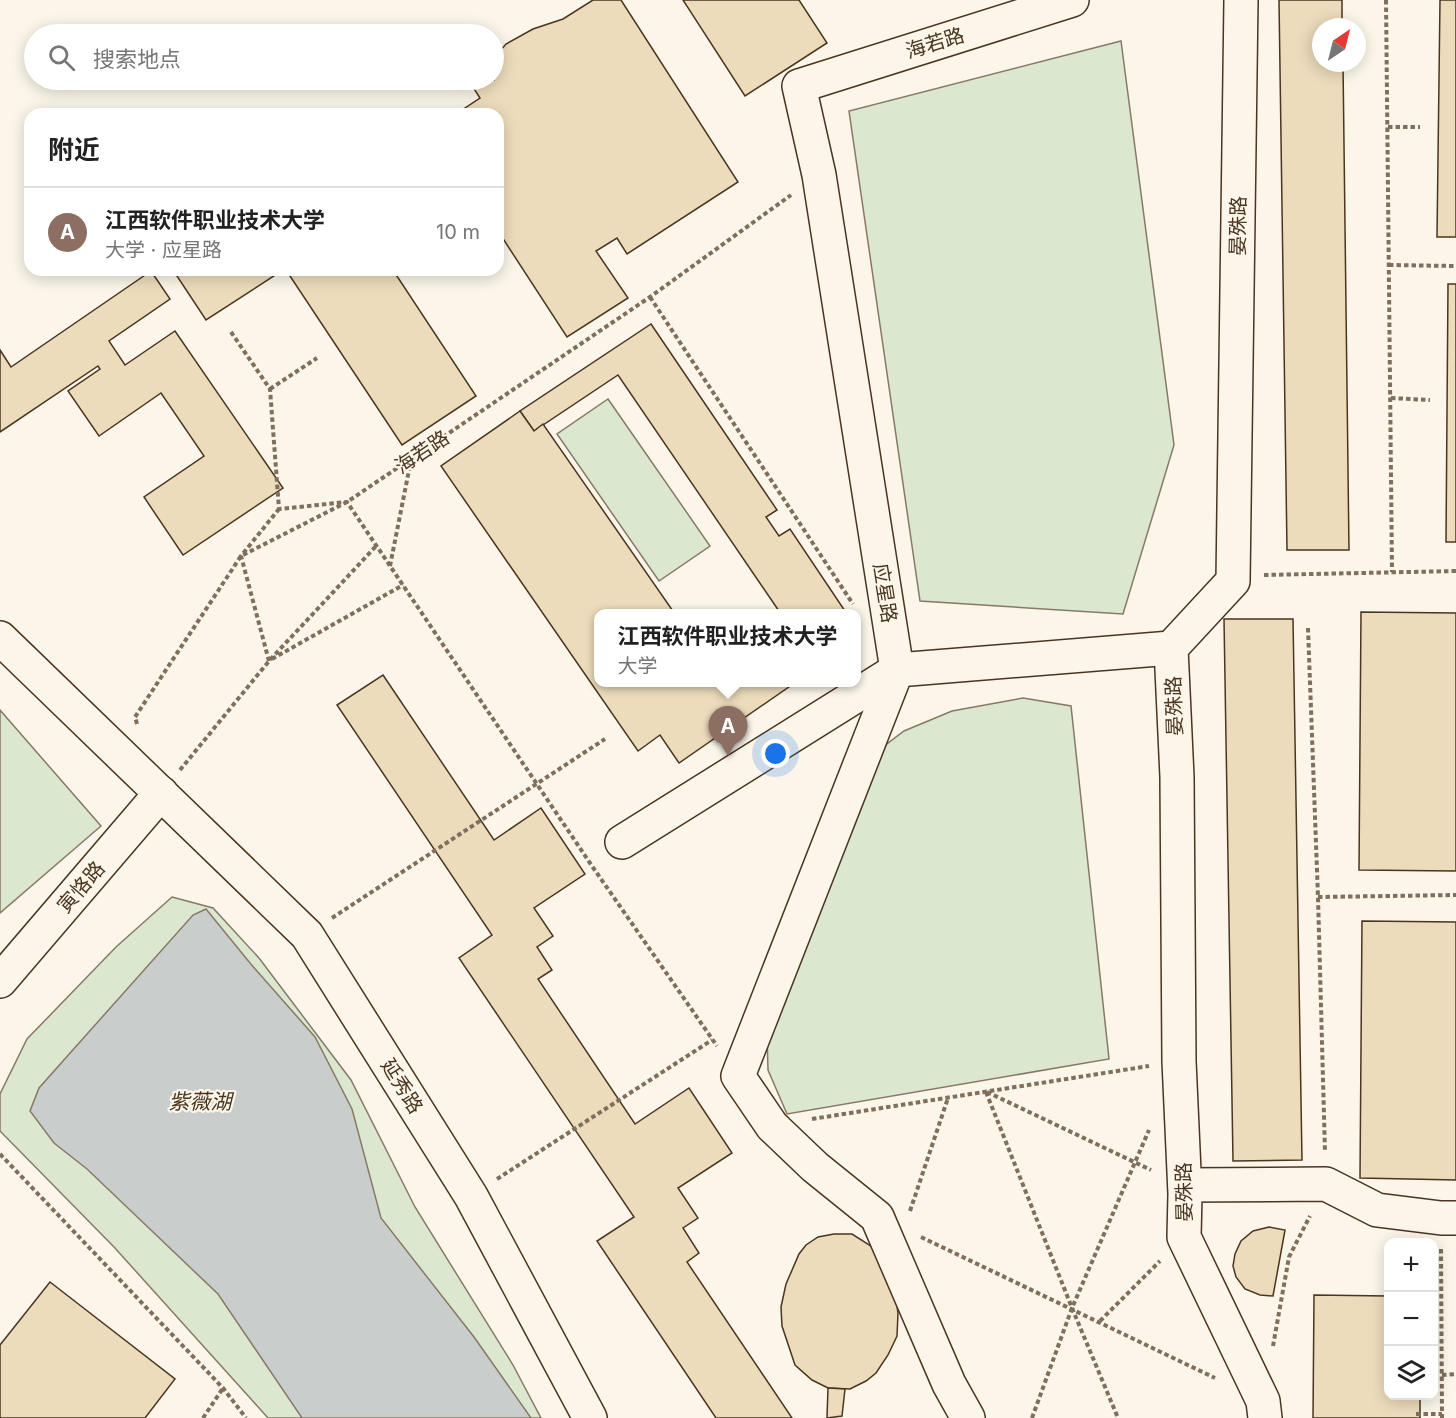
<!DOCTYPE html>
<html lang="zh">
<head>
<meta charset="utf-8">
<style>
	body { margin:0; font-family:Inter,"Noto Sans SC",sans-serif; background:#f6f6f6; color:#222 }
	.controls { position:absolute; right:18px; bottom:18px; display:grid; overflow:hidden; border-radius:12px; box-shadow:0 3px 15px #0003 }
	.controls button { width:54px; height:54px; display:grid; place-items:center; padding:0; border:0; border-bottom:2px solid #e0e0e0; background:#fff; color:#222; font:30px sans-serif }
	.compass { position:absolute; left:1312px; top:18px; width:54px; height:54px; border-radius:50%; background:#fff; box-shadow:0 3px 15px #0003; rotate:35deg }
	.you { position:absolute; left:776px; top:754px; width:21px; height:21px; margin:-15px; border:4px solid #fff; border-radius:50%; background:#1a73e8; box-shadow:0 0 0 9px #1a73e833 }
	.badge { display:grid; place-items:center; width:39px; height:39px; border-radius:50%; background:#b45309; color:#fff; font-size:20px; font-weight:700 }
	.pin { position:absolute; translate:-50% -50px; filter:drop-shadow(0 2px 3px #0008) }
	.pin::after { content:''; position:absolute; top:32px; width:21px; height:18px; background:inherit; clip-path:polygon(0 0,100% 0,50% 100%) }
	.popup { position:absolute; left:594px; top:609px; width:267px; height:78px; box-sizing:border-box; display:grid; place-content:center; border-radius:12px; background:#fff; filter:drop-shadow(0 2px 4px #0005); font-size:20px; white-space:nowrap; color:#767676 }
	.popup b { font-size:22px; color:#222 }
	.popup::after { content:''; position:absolute; left:50%; top:100%; margin-left:-12px; border:12px solid transparent; border-top-color:#fff }
	.list { margin:0; padding:0; list-style:none }
	h2 { display:flex; justify-content:space-between; align-items:center; height:78px; margin:0; padding:0 24px; font-size:26px }
	h2 small { font-size:20px; font-weight:400; color:#767676 }
	.list li { display:grid; grid-template-columns:39px 1fr auto; gap:18px; align-items:center; box-sizing:border-box; height:90px; padding:0 24px; border-top:2px solid #e0e0e0 }
	.list b { display:block; font-size:22px; white-space:nowrap }
	.list p { margin:0; font-size:20px; white-space:nowrap; color:#767676 }
	.list em { font-size:20px; font-style:normal; color:#767676 }
	.icon { flex:none; width:33px; height:33px; fill:none; stroke:currentColor; stroke-width:2; stroke-linecap:round; stroke-linejoin:round }
	.map { position:relative; flex:none; width:1456px; height:1418px; overflow:hidden }
	.search { position:absolute; background:#fff; box-shadow:0 3px 15px #0003; left:24px; top:24px; width:480px; height:66px; display:flex; align-items:center; gap:15px; box-sizing:border-box; padding:0 21px; border-radius:33px; color:#767676; font-size:22px }
	.panel { position:absolute; background:#fff; box-shadow:0 3px 15px #0003; left:24px; top:108px; width:480px; height:168px; border-radius:18px }
	.map>svg:first-child { display:block }
	.green { fill:#dce7d0; stroke:#887966; stroke-width:1.5 }
	.water { fill:#c9cecd; stroke:#887966; stroke-width:1.5 }
	.building { fill:#ecdcbc; stroke:#4a3520; stroke-width:1.5 }
	.lines { fill:none; stroke-linecap:round; stroke-linejoin:round }
	.minor-casing { stroke:#4a3520; stroke-width:36 }
	.path { stroke:#7f6f5c; stroke-width:4; stroke-dasharray:4.5 3; stroke-linecap:butt }
	.minor { stroke:#fbf6e9; stroke-width:33 }
	.labels { text-anchor:middle; dominant-baseline:central; stroke-width:4.5; stroke-linejoin:round; paint-order:stroke }
	.street-label { font-size:20px; fill:#4a3520; stroke:#fbf6e9 }
	.water-label { font-size:21px; font-style:italic; fill:#4a3520; stroke:#fbf6e9 }
</style>
</head>
<body>
<div class="map">
<svg width="1456" height="1418" viewBox="0 0 1456 1418">
	<rect width="100%" height="100%" fill="#fbf6e9"/>
	<g class="green">
		<polygon points="1121,41 1174,445 1123,614 920,601 849,111"/>
		<polygon points="608,399 710,546 659,581 557,434"/>
		<polygon points="1023,698 1071,706 1109,1059 787,1114 768,1070 767,1035 879,750 904,731 952,711"/>
		<polygon points="0,710 101,826 0,913"/>
		<polygon points="172,897 213,908 259,958 351,1080 415,1207 513,1365 541,1418 268,1418 114,1247 0,1131 0,1094 27,1039 116,947"/>
	</g>
	<polygon class="water" points="206,909 250,963 315,1037 352,1109 381,1218 474,1337 531,1418 302,1418 218,1294 87,1169 54,1143 30,1111 39,1088 193,915"/>
	<g class="building">
		<polygon points="593,0 621,0 738,182 627,254 617,238 596,251 628,298 567,337 498,231 498,114 456,114 480,98 469,81 472,80 494,80 494,58 506,44 533,29 563,19"/>
		<polygon points="683,0 799,0 827,43 745,96"/>
		<polygon points="1279,0 1342,0 1342,27 1321,27 1321,63 1343,63 1349,550 1287,550"/>
		<polygon points="1440,0 1456,0 1456,237 1437,237"/>
		<polygon points="173,270 283,270 206,320"/>
		<polygon points="286,270 393,270 476,396 402,445"/>
		<polygon points="151,271 170,299 109,341 125,365 175,331 283,488 183,555 144,497 204,456 161,393 99,436 68,391 100,369 98,366 0,432 0,350 11,367"/>
		<polygon points="1448,284 1456,284 1456,542 1446,542"/>
		<polygon points="651,324 777,510 766,517 779,536 790,529 847,614 781,614 618,375 534,431 520,411"/>
		<polygon points="520,411 534,431 543,424 675,614 599,614 599,682 796,682 679,763 660,735 638,751 441,466"/>
		<polygon points="1361,612 1456,613 1456,871 1359,870"/>
		<polygon points="1224,619 1293,619 1302,1160 1233,1161"/>
		<polygon points="383,675 494,840 541,808 585,874 534,908 553,936 537,947 552,970 538,979 635,1124 689,1088 732,1153 678,1188 698,1218 683,1228 699,1253 687,1262 792,1418 716,1418 597,1241 634,1217 459,958 492,935 337,705"/>
		<polygon points="1362,921 1456,922 1456,1180 1360,1178"/>
		<polygon points="1269,1227 1285,1230 1273,1296 1260,1295 1245,1289 1236,1277 1233,1266 1235,1254 1241,1241 1253,1231"/>
		<polygon points="834,1234 852,1234 871,1246 883,1259 895,1293 898,1313 897,1336 888,1355 876,1373 866,1381 850,1389 828,1388 812,1380 795,1365 782,1326 781,1307 786,1284 799,1254 806,1245 818,1237"/>
		<polygon points="50,1282 175,1379 145,1418 0,1418 0,1345"/>
		<polygon points="1314,1295 1388,1296 1388,1396 1420,1396 1420,1418 1313,1418"/>
		<polygon points="828,1388 845,1389 842,1416 827,1418"/>
	</g>
	<g class="lines">
		<defs>
			<g id="minor">
				<polyline points="1241,0 1233,581 1171,648 1177,777 1179,1061 1185,1194 1184,1237 1263,1401 1265,1418"/>
				<polyline points="0,638 307,935 471,1196 590,1418"/>
				<polyline points="622,842 897,670 1171,648"/>
				<polyline points="0,981 161,793"/>
				<polyline points="1185,1185 1326,1184 1377,1210 1441,1218 1456,1218"/>
				<polyline points="968,1418 949,1384 877,1217 815,1167 772,1126 738,1076 897,670 819,175 799,86 1072,0"/>
			</g>
		</defs>
		<use href="#minor" class="minor-casing"/>
		<g class="path">
			<polyline points="1386,0 1392,572"/>
			<polyline points="1388,127 1420,127"/>
			<polyline points="1389,265 1456,266"/>
			<polyline points="650,297 853,604"/>
			<polyline points="231,332 270,389 279,509 347,502 592,866 717,1046"/>
			<polyline points="270,389 317,358"/>
			<polyline points="1391,398 1430,400"/>
			<polyline points="390,566 411,460"/>
			<polyline points="1264,575 1456,571"/>
			<polyline points="1308,628 1318,897 1325,1152"/>
			<polyline points="272,659 403,585"/>
			<polyline points="269,661 241,556 279,509"/>
			<polyline points="137,724 135,717 241,556 347,502 650,297 791,195"/>
			<polyline points="180,770 269,661 377,545"/>
			<polyline points="1318,897 1456,895"/>
			<polyline points="332,918 605,739"/>
			<polyline points="986,1092 1072,1308 1118,1418"/>
			<polyline points="987,1092 1151,1170"/>
			<polyline points="812,1119 1149,1066"/>
			<polyline points="0,1154 223,1388 246,1418"/>
			<polyline points="497,1179 712,1040"/>
			<polyline points="910,1211 948,1098"/>
			<polyline points="921,1237 1215,1378"/>
			<polyline points="1441,1249 1442,1418"/>
			<polyline points="1100,1321 1160,1261"/>
			<polyline points="1273,1346 1289,1257 1310,1216"/>
			<polyline points="1442,1375 1456,1374"/>
			<polyline points="1416,1414 1442,1414"/>
			<polyline points="203,1418 223,1388"/>
			<polyline points="1032,1418 1072,1308 1149,1130"/>
		</g>
		<use href="#minor" class="minor"/>
	</g>
	<g class="labels">
		<g class="street-label">
			<text transform="translate(935 43) rotate(-17)">海若路</text>
			<text transform="translate(1238 226) rotate(-89)">晏殊路</text>
			<text transform="translate(422 452) rotate(-34)">海若路</text>
			<text transform="translate(885 593) rotate(81)">应星路</text>
			<text transform="translate(1174 706) rotate(-92)">晏殊路</text>
			<text transform="translate(81 887) rotate(-49)">寅恪路</text>
			<text transform="translate(402 1086) rotate(58)">延秀路</text>
			<text transform="translate(1184 1192) rotate(-91)">晏殊路</text>
		</g>
		<g class="water-label">
			<text x="200" y="1101">紫薇湖</text>
		</g>
	</g>
</svg>
<div class="controls">
<button>+</button>
<button>−</button>
<button><svg class="icon" aria-label="layers" viewBox="0 0 24 24"><path d="M12 4l9 5-9 5-9-5zM3 14l9 5 9-5"/></svg></button>
</div>
<svg class="compass" viewBox="-18 -18 36 36"><path d="M0-13l5 13h-10z" fill="#e53935"/><path d="M0 13l5-13h-10z" fill="#767676"/></svg>
<div class="you"></div>
<div class="pin badge" style="left:728px;top:756px;background:#8d6e63">A</div>
<div class="popup"><b>江西软件职业技术大学</b>大学</div>
<div class="search"><svg class="icon" aria-label="search" viewBox="0 0 24 24"><circle cx="10" cy="10" r="6"/><path d="M15 15l6 6"/></svg>搜索地点</div>
<section class="panel">
<h2>附近<small></small></h2>
<ul class="list">
<li><span class="badge" style="background:#8d6e63">A</span><div><b>江西软件职业技术大学</b><p>大学 · 应星路</p></div><em>10 m</em></li>
</ul>
</section>
</div>
</body>
</html>
